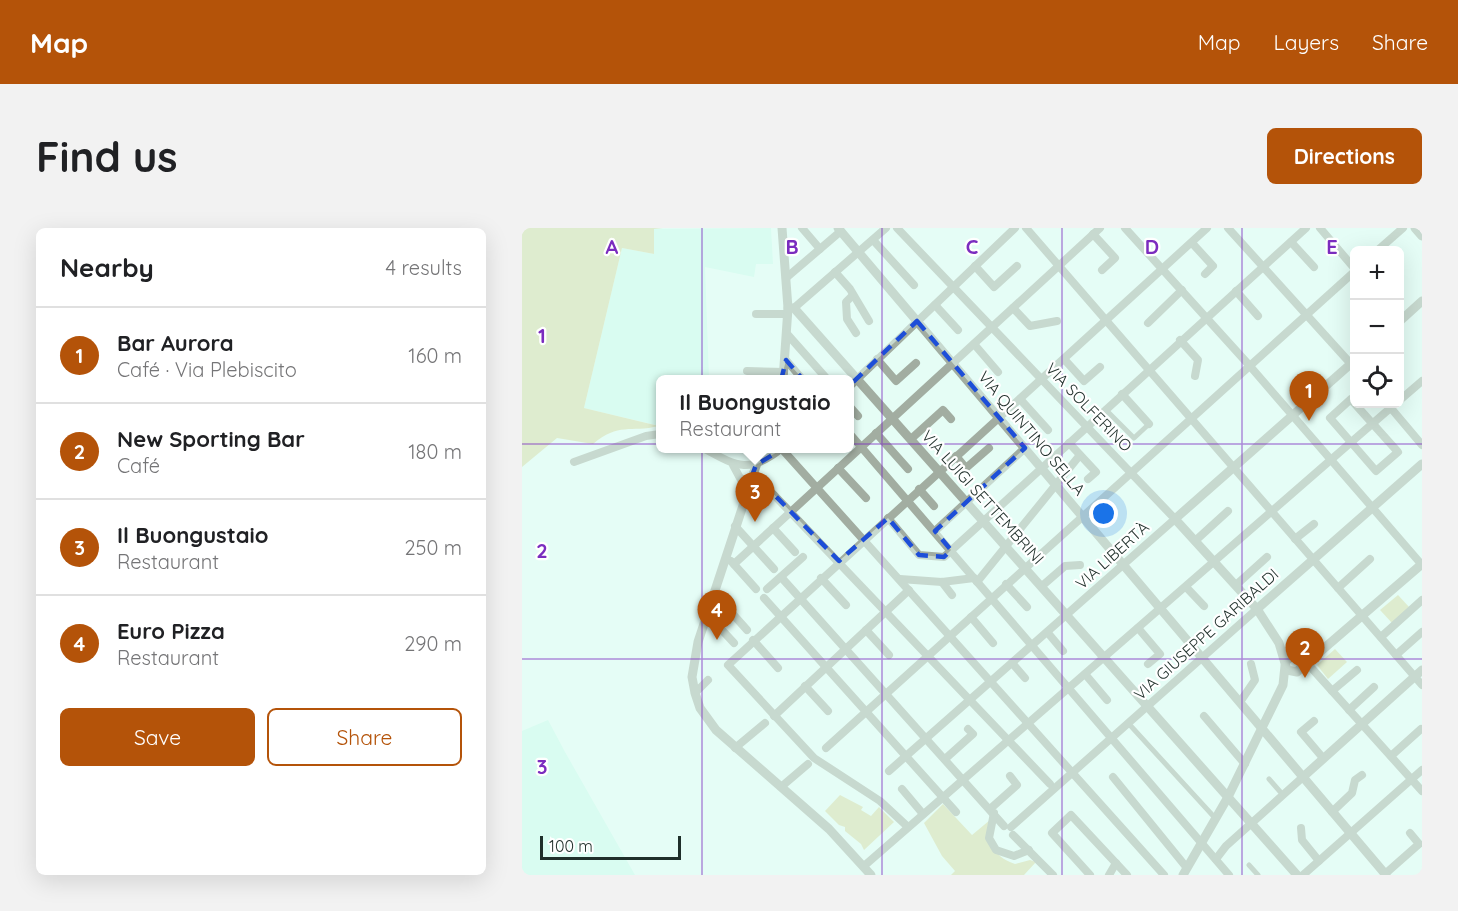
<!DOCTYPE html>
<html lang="en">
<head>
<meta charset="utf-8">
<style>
	body { margin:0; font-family:Quicksand,sans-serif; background:#f2f2f2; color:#202124 }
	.controls { position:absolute; right:18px; top:18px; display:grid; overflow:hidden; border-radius:9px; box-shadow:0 6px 24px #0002 }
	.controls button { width:54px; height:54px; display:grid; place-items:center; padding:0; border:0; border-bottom:2px solid #e0e0e0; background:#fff; color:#202124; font:30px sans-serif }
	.scale { position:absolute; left:18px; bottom:15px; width:141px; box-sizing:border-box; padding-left:6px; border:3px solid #1f2f2a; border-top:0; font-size:16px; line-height:21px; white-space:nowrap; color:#1f2f2a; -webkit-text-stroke:4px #fff; paint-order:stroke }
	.you { position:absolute; left:582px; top:286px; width:21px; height:21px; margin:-15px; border:4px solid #fff; border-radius:50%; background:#1a73e8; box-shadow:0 0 0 9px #1a73e833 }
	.badge { display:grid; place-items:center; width:39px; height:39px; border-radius:50%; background:#b45309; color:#fff; font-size:20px; font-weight:700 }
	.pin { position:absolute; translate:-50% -50px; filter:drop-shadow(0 2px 3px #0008) }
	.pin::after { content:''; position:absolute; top:32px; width:21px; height:18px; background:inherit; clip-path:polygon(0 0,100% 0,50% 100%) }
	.popup { position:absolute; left:134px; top:147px; width:198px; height:78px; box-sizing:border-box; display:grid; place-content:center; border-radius:9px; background:#fff; filter:drop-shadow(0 2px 4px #0005); font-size:20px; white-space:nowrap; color:#757577 }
	.popup b { font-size:22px; color:#202124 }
	.popup::after { content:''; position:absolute; left:50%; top:100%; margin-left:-12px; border:12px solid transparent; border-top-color:#fff }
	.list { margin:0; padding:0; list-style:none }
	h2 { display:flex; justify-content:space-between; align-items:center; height:78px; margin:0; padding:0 24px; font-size:26px }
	h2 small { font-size:20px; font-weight:400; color:#757577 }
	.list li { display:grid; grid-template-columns:39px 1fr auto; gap:18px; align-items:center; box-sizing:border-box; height:96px; padding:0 24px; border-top:2px solid #e0e0e0 }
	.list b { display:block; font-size:22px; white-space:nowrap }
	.list p { margin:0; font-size:20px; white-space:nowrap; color:#757577 }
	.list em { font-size:20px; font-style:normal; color:#757577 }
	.actions { display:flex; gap:12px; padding:18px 24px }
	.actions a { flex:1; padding:14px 0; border:2px solid #b45309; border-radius:9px; text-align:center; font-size:21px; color:#b45309 }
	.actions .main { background:#b45309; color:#fff }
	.icon { flex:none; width:33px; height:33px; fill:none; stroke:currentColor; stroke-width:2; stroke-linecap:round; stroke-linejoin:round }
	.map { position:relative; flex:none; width:900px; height:647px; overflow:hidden; border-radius:9px }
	header { display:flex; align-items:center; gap:36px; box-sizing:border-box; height:84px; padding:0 30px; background:#b45309; color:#fff }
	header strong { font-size:28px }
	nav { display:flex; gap:33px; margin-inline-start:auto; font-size:21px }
	.intro { display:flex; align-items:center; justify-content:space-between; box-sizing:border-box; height:144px; padding:0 36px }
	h1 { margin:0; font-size:42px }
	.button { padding:15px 27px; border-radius:9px; background:#b45309; color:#fff; font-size:21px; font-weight:700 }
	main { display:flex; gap:36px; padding:0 36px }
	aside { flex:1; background:#fff; border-radius:9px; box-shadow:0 6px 24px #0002 }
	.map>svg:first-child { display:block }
	.built { fill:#c9fbeb }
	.grass { fill:#d6d8a1 }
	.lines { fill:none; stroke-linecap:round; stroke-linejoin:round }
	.pedestrian { stroke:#a2ada1; stroke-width:5 }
	.minor { stroke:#a2ada1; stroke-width:8 }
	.tertiary { stroke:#a2ada1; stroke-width:9 }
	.marked { fill:none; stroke:#1d4ed8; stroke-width:4.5; stroke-dasharray:12 8; stroke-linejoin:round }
	.grid { fill:none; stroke:#7b2cbf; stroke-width:1.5; stroke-opacity:0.55 }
	.labels { text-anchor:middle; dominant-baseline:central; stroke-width:4.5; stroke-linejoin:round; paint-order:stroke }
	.street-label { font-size:16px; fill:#1f2f2a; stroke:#fff }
	.grid-label { font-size:20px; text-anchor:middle; font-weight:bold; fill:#7b2cbf; stroke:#fff; stroke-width:4.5; stroke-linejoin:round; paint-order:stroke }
</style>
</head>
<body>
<header>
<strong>Map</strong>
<nav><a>Map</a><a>Layers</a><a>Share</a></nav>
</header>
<div class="intro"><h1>Find us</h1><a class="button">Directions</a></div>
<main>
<aside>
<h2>Nearby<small>4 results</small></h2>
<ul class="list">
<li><span class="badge">1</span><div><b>Bar Aurora</b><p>Café · Via Plebiscito</p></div><em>160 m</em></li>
<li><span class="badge">2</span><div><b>New Sporting Bar</b><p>Café</p></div><em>180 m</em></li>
<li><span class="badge">3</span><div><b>Il Buongustaio</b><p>Restaurant</p></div><em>250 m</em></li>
<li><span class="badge">4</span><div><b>Euro Pizza</b><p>Restaurant</p></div><em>290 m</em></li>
</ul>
<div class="actions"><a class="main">Save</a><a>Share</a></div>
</aside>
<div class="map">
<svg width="900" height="647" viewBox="0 0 900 647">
	<rect width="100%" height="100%" fill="#e5fdf5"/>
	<g class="built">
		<polygon points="249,0 251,36 234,36 232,49 183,39 187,151 138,152 138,198 62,180 100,20 132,26 132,1"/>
		<polygon points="26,492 43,524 113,647 0,647 0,503"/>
	</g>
	<g class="grass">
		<path d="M0,0H141L132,1V26L100,20L62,180L137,198C108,205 97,194 71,216L35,210L0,239Z"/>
		<polygon points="876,367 888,380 870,395 858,382"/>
		<polygon points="813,421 825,434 806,451 795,437"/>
		<polygon points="318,567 341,579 339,582 349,588 357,579 372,594 342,622 339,616 323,603 323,599 317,597 303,583"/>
		<path d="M421,576L450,607L468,592C471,616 468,627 493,636L508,632L514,634L502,647H429L433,643L420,628L402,595Z"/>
	</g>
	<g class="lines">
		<g class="pedestrian">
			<polyline points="583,181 612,210 627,196"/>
			<polyline points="607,496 694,591"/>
			<polyline points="747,551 761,567"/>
			<polyline points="727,637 736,647"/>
		</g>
		<g class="minor">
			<polyline points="280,0 298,21"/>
			<polyline points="504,0 900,457"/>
			<polyline points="603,0 727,137 900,337"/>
			<polyline points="706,0 829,136"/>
			<polyline points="798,0 832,40"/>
			<polyline points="571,6 593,30 580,42"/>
			<polyline points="351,12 392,57"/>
			<polyline points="769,14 792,39"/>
			<polyline points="670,15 691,38 683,46"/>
			<polyline points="856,22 881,0"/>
			<polyline points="453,38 472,59 495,38"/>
			<polyline points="313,44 328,61 347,93"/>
			<polyline points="264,50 319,3"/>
			<polyline points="714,63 736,88"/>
			<polyline points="331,67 324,74 325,91 334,105"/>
			<polyline points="413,77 436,102"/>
			<polyline points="272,80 364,0"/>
			<polyline points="491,80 508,98 535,93"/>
			<polyline points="234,86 266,86"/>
			<polyline points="626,95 660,62"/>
			<polyline points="266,107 305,151"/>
			<polyline points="658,112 676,132 673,148"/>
			<polyline points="452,116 476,144"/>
			<polyline points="355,131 374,153 394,135"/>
			<polyline points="542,131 562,153 578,139"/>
			<polyline points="264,132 281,152"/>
			<polyline points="225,143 262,144"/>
			<polyline points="328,158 493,0"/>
			<polyline points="600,166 627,196"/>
			<polyline points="498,171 526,202"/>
			<polyline points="878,172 900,153"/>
			<polyline points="832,175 829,171 808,190 854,243 876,224 833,176"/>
			<polyline points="328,179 336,188"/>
			<polyline points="868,179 900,217"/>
			<polyline points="354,205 386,241"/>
			<polyline points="328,206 707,647"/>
			<polyline points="389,211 421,182 429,191"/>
			<polyline points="547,215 574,244 566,251"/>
			<path d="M181,220C214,238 227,247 260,220"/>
			<polyline points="259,220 642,647"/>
			<polyline points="306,220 306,221"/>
			<polyline points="434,228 444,240 467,220"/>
			<polyline points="52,234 124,208 138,206"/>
			<polyline points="211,237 225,263"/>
			<polyline points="316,240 344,270"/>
			<polyline points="231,245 528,556"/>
			<polyline points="397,261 412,278"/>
			<polyline points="366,290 397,327 422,329 784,0"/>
			<polyline points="213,298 252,341"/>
			<polyline points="251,300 273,324"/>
			<polyline points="413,303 503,220"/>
			<polyline points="773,311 792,296"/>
			<polyline points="673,313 706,283"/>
			<polyline points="209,333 234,361"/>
			<polyline points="212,336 578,0"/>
			<polyline points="259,349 482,598"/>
			<polyline points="299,350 324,377"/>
			<polyline points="378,351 420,354 452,350"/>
			<polyline points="420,354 430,367"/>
			<polyline points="455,354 558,227"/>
			<polyline points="484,356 505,379"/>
			<polyline points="714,357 745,329"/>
			<polyline points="520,358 543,338 558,337"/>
			<polyline points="664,359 682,378"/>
			<polyline points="816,360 848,331"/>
			<polyline points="245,361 281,329"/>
			<polyline points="192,365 225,402"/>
			<polyline points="242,370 434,584"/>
			<polyline points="185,386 212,415"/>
			<polyline points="449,389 471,415"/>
			<polyline points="616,400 638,426 626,436"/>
			<polyline points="344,402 367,427"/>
			<polyline points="526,405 541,423"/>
			<polyline points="859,409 900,372"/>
			<polyline points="231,412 256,440"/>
			<polyline points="874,427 900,404"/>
			<polyline points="490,435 503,450"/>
			<polyline points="785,435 900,563"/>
			<polyline points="563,446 585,472"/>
			<polyline points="283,458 306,483"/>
			<polyline points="810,463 835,442"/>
			<polyline points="173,465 186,452"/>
			<polyline points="718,474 733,452 729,436"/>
			<polyline points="827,482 852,459"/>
			<polyline points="252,488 387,362"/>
			<polyline points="682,488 723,536"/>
			<polyline points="792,493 779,504 801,530"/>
			<polyline points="213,520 243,495"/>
			<polyline points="304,520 832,44"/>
			<polyline points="869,528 899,501"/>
			<polyline points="423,531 451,506 446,501"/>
			<polyline points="367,543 653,291 375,0"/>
			<polyline points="591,549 665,640"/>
			<polyline points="259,559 286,536"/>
			<polyline points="380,561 401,586"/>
			<polyline points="468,581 495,557 488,548"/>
			<polyline points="810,584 830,565 833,552 840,547"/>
			<polyline points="472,585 467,610 474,622 492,628 507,622"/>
			<polyline points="386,599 358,573 292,530 206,437 685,0"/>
			<polyline points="489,599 735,381"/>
			<polyline points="779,600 780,612 797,633"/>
			<polyline points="491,607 531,647"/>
			<polyline points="694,631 704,618 781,549"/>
			<polyline points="342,638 873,176"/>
			<polyline points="863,646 897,616 888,605"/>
			<polyline points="568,647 530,605 549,587 605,647"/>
			<polyline points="587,647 594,635"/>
			<polyline points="781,647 900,542"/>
		</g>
		<g class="tertiary">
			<polyline points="260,0 266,80 261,152"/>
			<polyline points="316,0 864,647"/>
			<polyline points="893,0 900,8"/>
			<polyline points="266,80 272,80 775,647"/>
			<polyline points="878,93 900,73"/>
			<polyline points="240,220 176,414 170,449 173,465 178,480 194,502 307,601 349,647"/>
			<polyline points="735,381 900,236"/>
			<polyline points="763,434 771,427 778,431 780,438 775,444 765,442 757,415 735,381 653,291 832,133"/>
			<polyline points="778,441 900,336"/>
			<polyline points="781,549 900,442"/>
			<polyline points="661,647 706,569 761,457 763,438"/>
		</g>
	</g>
	<path d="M0 0H900V647H0ZM395,93L503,220L413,303L429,322L422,329L397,327L366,290L317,333L231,245L234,237L260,221L246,206L264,132L305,179Z" fill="#e5fdf5" fill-opacity=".55" fill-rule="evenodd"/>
	<path class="marked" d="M395,93L503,220L413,303L429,322L422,329L397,327L366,290L317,333L231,245L234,237L260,221L246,206L264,132L305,179Z"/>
	<path class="grid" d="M180,0V647M360,0V647M540,0V647M720,0V647M0,216H900M0,431H900"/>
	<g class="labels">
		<g class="street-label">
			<text transform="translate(567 179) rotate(46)">VIA SOLFERINO</text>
			<text transform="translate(510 205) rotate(50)">VIA QUINTINO SELLA</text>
			<text transform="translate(461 269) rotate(48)">VIA LUIGI SETTEMBRINI</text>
			<text transform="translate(590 327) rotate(-42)">VIA LIBERTÀ</text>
			<text transform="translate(684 406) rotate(-42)">VIA GIUSEPPE GARIBALDI</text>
		</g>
	</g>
	<g class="grid-label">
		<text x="90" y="26">A</text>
		<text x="270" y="26">B</text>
		<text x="450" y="26">C</text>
		<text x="630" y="26">D</text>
		<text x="810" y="26">E</text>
		<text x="20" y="115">1</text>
		<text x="20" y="330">2</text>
		<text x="20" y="546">3</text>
	</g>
</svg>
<div class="controls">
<button>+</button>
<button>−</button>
<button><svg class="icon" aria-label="locate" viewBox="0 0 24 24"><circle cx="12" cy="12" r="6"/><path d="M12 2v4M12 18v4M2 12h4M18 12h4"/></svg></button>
</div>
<div class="scale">100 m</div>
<div class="you"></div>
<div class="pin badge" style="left:787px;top:193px">1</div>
<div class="pin badge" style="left:783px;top:450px">2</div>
<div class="pin badge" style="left:233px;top:294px">3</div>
<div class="popup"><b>Il Buongustaio</b>Restaurant</div>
<div class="pin badge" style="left:195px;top:412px">4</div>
</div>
</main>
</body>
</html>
